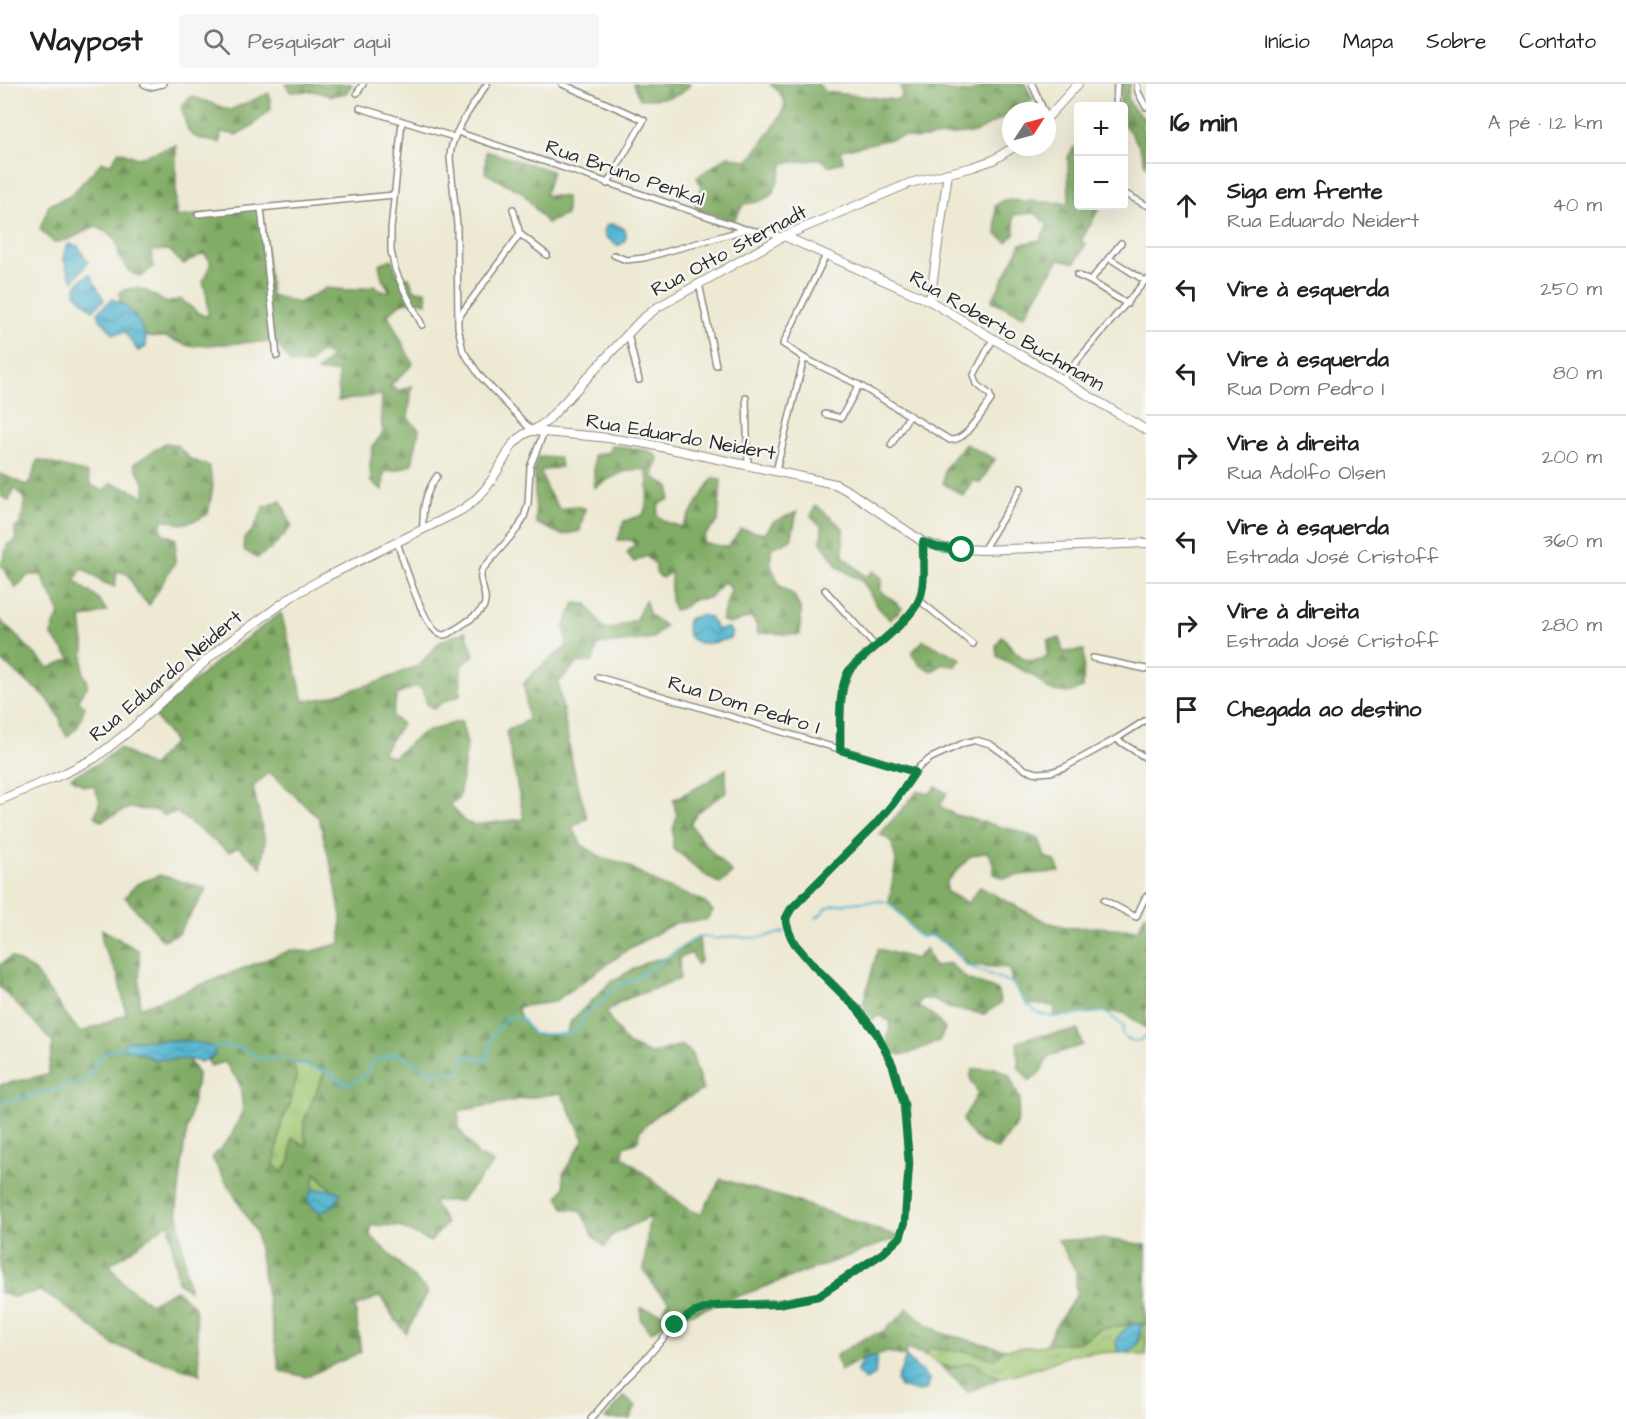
<!DOCTYPE html>
<html lang="pt">
<head>
<meta charset="utf-8">
<style>
	body { margin:0; font-family:"Architects Daughter",sans-serif; background:#f6f6f6; color:#222 }
	.controls { position:absolute; right:18px; top:18px; display:grid; overflow:hidden; border-radius:6px; box-shadow:0 6px 24px #0002 }
	.controls button { width:54px; height:54px; display:grid; place-items:center; padding:0; border:0; border-bottom:2px solid #e0e0e0; background:#fff; color:#222; font:30px sans-serif }
	.compass { position:absolute; left:1002px; top:18px; width:54px; height:54px; border-radius:50%; background:#fff; box-shadow:0 6px 24px #0002; rotate:54deg }
	.stop { position:absolute; width:18px; height:18px; margin:-14px; border:4px solid #0b8043; border-radius:50%; background:#fff }
	.stop.end { background:#0b8043; border-color:#fff; box-shadow:0 2px 6px #0008 }
	.list { margin:0; padding:0; list-style:none }
	h2 { display:flex; justify-content:space-between; align-items:center; height:78px; margin:0; padding:0 24px; font-size:26px }
	h2 small { font-size:20px; font-weight:400; color:#767676 }
	.list li { display:grid; grid-template-columns:39px 1fr auto; gap:18px; align-items:center; box-sizing:border-box; height:84px; padding:0 24px; border-top:2px solid #e0e0e0 }
	.list b { display:block; font-size:22px; white-space:nowrap }
	.list p { margin:0; font-size:20px; white-space:nowrap; color:#767676 }
	.list em { font-size:20px; font-style:normal; color:#767676 }
	.icon { flex:none; width:33px; height:33px; fill:none; stroke:currentColor; stroke-width:2; stroke-linecap:round; stroke-linejoin:round }
	.map { position:relative; flex:none; width:1146px; height:1335px; overflow:hidden }
	header { display:flex; align-items:center; gap:36px; box-sizing:border-box; height:84px; padding:0 30px; background:#fff; border-bottom:2px solid #e0e0e0 }
	header strong { font-size:28px }
	nav { display:flex; gap:33px; margin-inline-start:auto; font-size:21px }
	.search { width:420px; height:54px; background:#f6f6f6; display:flex; align-items:center; gap:15px; box-sizing:border-box; padding:0 21px; border-radius:6px; color:#767676; font-size:22px }
	main { display:flex }
	aside { flex:1; background:#fff }
	.map>svg:first-child { display:block }
	.grass { fill:url(#grass-tufts); stroke:#66794f; stroke-width:1.5 }
	.forest { fill:url(#forest-firs); stroke:#566c48; stroke-width:1.5; fill-rule:evenodd }
	.water { fill:url(#water-waves); stroke:#3f707e; stroke-width:1.5 }
	.lines { fill:none; stroke-linecap:round; stroke-linejoin:round }
	.stream { stroke:#53b6d1; stroke-width:2 }
	.street-casing { stroke:#8c8a7f; stroke-width:8 }
	.secondary-casing { stroke:#8c8a7f; stroke-width:10 }
	.street { stroke:#fff; stroke-width:5 }
	.secondary { stroke:#fff; stroke-width:8 }
	.route { stroke:#0b8043; stroke-width:8 }
	.labels { text-anchor:middle; dominant-baseline:central; stroke-width:5; stroke-linejoin:round; paint-order:stroke }
	.street-label { font-size:20px; fill:#2b2b2b; stroke:#f6f6f2 }
</style>
</head>
<body>
<header>
<strong>Waypost</strong>
<div class="search"><svg class="icon" aria-label="search" viewBox="0 0 24 24"><circle cx="10" cy="10" r="6"/><path d="M15 15l6 6"/></svg>Pesquisar aqui</div>
<nav><a>Início</a><a>Mapa</a><a>Sobre</a><a>Contato</a></nav>
</header>
<main>
<div class="map">
<svg width="1146" height="1335" viewBox="0 0 1146 1335">
	<defs>
		<pattern id="grass-tufts" width="24" height="20" patternUnits="userSpaceOnUse" patternTransform="scale(1.5)"><rect width="24" height="20" fill="#a0c773"/><path d="M3 7l-1-3M5 7V3M7 7l1-3M15 17l-1-3M17 17v-4M19 17l1-3" fill="none" stroke="#83a25f"/></pattern>
		<pattern id="forest-firs" width="22" height="20" patternUnits="userSpaceOnUse" patternTransform="scale(1.5)"><rect width="22" height="20" fill="#80ac65"/><path d="M5 1l3.5 6h-7zM16 11l3.5 6h-7z" fill="#698c53"/></pattern>
		<pattern id="water-waves" width="16" height="10" patternUnits="userSpaceOnUse" patternTransform="scale(1.5)"><rect width="16" height="10" fill="#53b6d1"/><path d="M0 5q4-4 8 0t8 0" fill="none" stroke="#4594aa"/></pattern>
	</defs>
	<rect width="100%" height="100%" fill="#f6f6f2"/>
	<filter id="ink" filterUnits="userSpaceOnUse"><feTurbulence type="fractalNoise" baseFrequency=".0167" numOctaves="2"/><feDisplacementMap in="SourceGraphic" scale="12" xChannelSelector="R" yChannelSelector="G"/><feConvolveMatrix kernelMatrix="1 2 1 2 8 2 1 2 1" color-interpolation-filters="sRGB"/></filter>
	<filter id="wash" filterUnits="userSpaceOnUse"><feTurbulence type="fractalNoise" baseFrequency=".008" numOctaves="4" result="noise"/><feDisplacementMap in="SourceGraphic" scale="24" xChannelSelector="R" yChannelSelector="G"/><feGaussianBlur stdDeviation="1.35" result="paint"/><feColorMatrix in="noise" values="0 0 0 0 0 0 0 0 0 0 0 0 0 0 0 0 0 1.4 0 .05"/><feComposite in="paint" operator="in"/></filter>
	<g filter="url(#wash)">
		<rect width="100%" height="100%" fill="#ede9d3"/>
		<g class="grass">
			<polygon points="292,977 325,987 304,1037 306,1063 290,1077 282,1089 274,1081 282,1037 291,1018 296,992"/>
			<polygon points="314,1088 332,1106 313,1105"/>
			<path d="M1133,1240L1122,1248L1116,1256L1118,1268L1073,1270L1035,1285L1000,1294L972,1279C949,1284 946,1286 927,1272L928,1264L970,1268L995,1275L1004,1265L1080,1258L1100,1245Z"/>
			<path d="M1141,1240L1146,1241V1272L1126,1269C1142,1262 1139,1256 1141,1240Z"/>
		</g>
		<g class="forest">
			<polygon points="286,0 352,0 346,9 331,12 313,7 290,8"/>
			<path d="M633,0H690C680,17 658,14 640,15Z"/>
			<path d="M770,0H818L826,8L895,16L902,13L901,0H936L944,6L967,9L991,0H1025L1033,16L1014,27H1011V29L975,49L914,55L905,52L841,66L843,78L828,82L822,75L784,79C773,107 778,116 744,120L733,137L694,124L701,104L697,93L728,72L749,77L781,32L785,20L780,9Z"/>
			<path d="M1121,0H1131C1123,16 1133,25 1145,35L1141,43L1146,47V83C1142,66 1136,53 1124,41V22H1119L1122,5Z"/>
			<path d="M269,9L271,25L252,42L236,51L221,48L220,59C186,52 190,55 181,22L191,12L230,26Z"/>
			<path d="M176,61V133L261,124L271,211L298,219L327,204L349,206L370,203L374,201L382,207H390L382,195L379,180L392,175L397,191L409,193L414,206L426,207L427,219C407,216 402,216 388,231L413,280L390,302L398,307L412,302L408,334L419,346L412,380L398,386L384,388L383,406L371,398L370,379L373,362L383,349L381,332L382,311L338,317V288H317L332,272L319,268L309,280L291,279L275,257L189,262L165,253H146L134,231L120,217V208C140,199 149,208 166,219L181,215L198,229L208,233L207,212L203,198L211,178L204,169L183,180L169,166L151,167L153,183L141,193L130,188L119,173L118,162L113,152L95,142L70,155L54,159L40,145L49,121L70,112L102,78L111,80L119,67L138,74Z"/>
			<polygon points="1074,63 1078,78 1078,122 1100,123 1081,157 1086,160 1075,179 1059,175 1024,232 992,217 1021,160 1040,156 1048,141 1035,129 1014,131 1015,150 1007,158 997,150 995,122 1004,116 1069,119 1068,73"/>
			<polygon points="486,67 552,87 545,111 566,113 566,131 547,139 522,108 485,89"/>
			<polygon points="165,359 177,361 190,375 209,382 213,402 208,430 197,436 181,440 164,435 161,440 162,449 176,455 175,478 149,521 138,510 128,490 117,487 115,503 105,499 82,484 75,496 82,503 98,514 107,527 89,533 81,534 84,560 83,589 87,596 87,603 77,616 85,622 78,642 67,653 61,641 61,636 48,615 0,576 0,536 49,584 71,575 51,551 54,541 60,529 41,491 28,491 16,504 1,481 8,460 16,457 15,444 21,439 25,415 14,404 9,417 0,411 0,390 6,392 26,401 31,396 38,376 87,389 91,401 103,407 111,399 132,406 145,414 145,401 134,380"/>
			<polygon points="965,360 995,375 980,399 973,396 964,412 943,399 945,384"/>
			<path d="M611,361L649,367L658,373L653,392L670,404V415L659,420L657,431L666,438L682,443L713,394L721,395L718,438L705,451L703,459L728,463L741,445L765,450L773,438L797,428L791,456L771,464V482L780,502L794,511L801,527L800,551L770,549L758,550L756,540L751,533L730,540L721,536L731,505L723,497C712,511 713,517 693,515L684,523L674,526C668,514 672,502 671,488L662,494L656,489V481L646,472L634,478L627,469L635,460L630,456H618L624,437L643,431C649,415 650,402 646,386C626,383 611,394 594,404V371L609,368Z"/>
			<polygon points="538,373 559,374 561,383 540,387 547,406 560,426 573,422 585,424 580,447 562,451 536,439 534,385"/>
			<polygon points="281,417 292,442 272,464 257,474 244,466 244,455 253,446 264,423"/>
			<polygon points="816,421 843,444 843,472 866,493 873,487 882,494 880,506 902,524 890,536 878,523 863,498 838,483 821,458 822,443 811,432"/>
			<path d="M645,516L650,531L665,542L653,554L597,561L593,578L577,579L558,599L573,683L587,734L572,743L582,761L601,773L623,779L661,801L703,817L713,827L706,836L675,839L630,864L554,918L517,923L521,934L533,950H566L571,937L613,896L649,877L665,874L699,852L701,876L697,881L692,869L679,874L680,895L621,917L606,929L627,960L651,970L681,961L691,968L703,1006L656,1031L639,1048L638,1057L624,1062L623,1072L689,1126L701,1130L721,1095L798,1118L900,1153L693,1229L679,1231L650,1248L641,1236V1224L662,1229L669,1217L656,1205L644,1186L649,1133L611,1152L605,1163L594,1153L580,1126L565,1125L558,1113L564,1104L563,1090L584,1055L561,1009L521,1015L459,1027V1045L478,1071L494,1079L460,1117H433L446,1140L430,1158L399,1142L371,1141L370,1151L428,1208L406,1249L394,1234L380,1212L355,1223L361,1268L306,1293L280,1287L256,1148L212,1074L231,1052L243,1026L240,1000L225,978L211,982L207,976L215,972L182,956L156,957L138,956L128,957L122,964L139,968L153,975H188L198,990L184,1062L177,1124L189,1206L178,1198L169,1139L110,1181L124,1200L150,1220L176,1206L195,1223L200,1290L114,1261L62,1220L40,1207L13,1213L0,1209V1001L48,990L53,958L0,903V881L11,873L34,887L80,949L126,930L118,892L102,860V845L139,867L140,924L291,866L310,868L341,859V834L335,798L319,734L269,688L253,703L265,757L261,783L238,763L229,768L176,728L164,732L158,727L129,724L101,737L95,732L100,717L94,702H84L71,693L99,679L119,664L151,683L174,658L155,632L225,570L281,529L304,617L325,614L378,598L419,581L441,557L466,547L474,571L461,582L460,611L443,618L434,625L427,620L423,606L416,602L397,611L392,632L402,640L382,669L393,673L422,649L461,637L467,660L459,714L450,720L465,738L474,741L524,735L506,647L528,636L524,600L532,590L567,562L564,544L575,519L587,520L603,544L612,545L636,535ZM293,977L325,987L304,1037L306,1062L292,1054L290,1077L282,1089L274,1081L282,1037L291,1018L296,992ZM315,1088L332,1106L340,1109L308,1116L313,1105Z"/>
			<path d="M1002,552C1015,567 1025,585 1047,572L1048,556L1060,554L1063,568L1084,566L1083,604L1068,609L1049,606L1035,593L997,572L996,562Z"/>
			<path d="M924,556C936,564 948,568 961,575L956,582L942,581L932,587L920,581L911,569Z"/>
			<polygon points="726,685 726,708 698,728 690,740 704,759 732,789 720,800 702,789 683,772 673,765 673,746 677,731 673,716 707,698"/>
			<path d="M936,703L947,709L940,722L955,731L1014,746L1039,755L1045,773L1055,777L1060,788L1027,790L1004,794L993,790V778L987,768L971,772L946,798L947,808L968,819L980,803L1046,838L1070,844L1097,843L1138,846L1146,829V944L1124,929L1104,928L1054,933L1055,922L1026,920L1012,899L1009,884L966,881C956,867 946,860 931,851L923,853L917,851L904,834L889,819L896,776L891,757L880,750L918,707L929,710Z"/>
			<polygon points="160,791 207,805 178,850 163,856 125,813 137,800"/>
			<polygon points="926,864 934,883 949,879 967,895 997,906 1001,919 984,930 949,924 931,915 921,915 918,923 933,931 945,945 939,957 908,970 898,971 890,965 887,954 891,938 880,931 872,936 863,920 878,865 916,875"/>
			<polygon points="1078,946 1083,961 1049,972 1041,987 1030,997 1019,984 1017,959 1030,953"/>
			<path d="M995,984L1009,991L1020,1015L1017,1040L997,1065C983,1060 967,1051 963,1035L978,1009L970,994L972,986Z"/>
			<polygon points="1106,1155 1146,1161 1146,1241 1133,1240 1100,1245 1080,1258 1046,1260 1055,1243 1076,1212 1076,1187 1058,1156"/>
			<polygon points="908,1224 921,1236 941,1249 1004,1265 995,1275 970,1268 928,1264 927,1272 907,1264 906,1273 888,1268 877,1272 864,1274 840,1287 836,1271 865,1254 882,1248 899,1234"/>
			<polygon points="972,1278 1000,1294 968,1308 941,1282 954,1283"/>
			<polygon points="624,1313 636,1322 630,1335 605,1335"/>
		</g>
		<g class="water">
			<path d="M611,140C625,141 633,154 618,162L605,152L604,147L607,141Z"/>
			<path d="M69,160L78,162L88,178L73,197C67,185 58,171 69,160Z"/>
			<path d="M90,190L104,216L93,226L75,209C76,199 81,195 90,190Z"/>
			<path d="M112,215C130,220 147,245 146,263L138,267L125,248L114,250L100,235L98,228Z"/>
			<path d="M700,531L710,533L716,545L729,544L732,550L730,554C719,558 694,565 688,550C686,545 688,540 688,535Z"/>
			<path d="M138,956C165,958 188,953 214,964L215,972L200,978L188,975H153L139,968L121,964L128,957Z"/>
			<polygon points="313,1105 332,1106 341,1109 335,1121 321,1128 312,1123 307,1116"/>
			<path d="M1133,1240H1141C1139,1256 1139,1271 1118,1268L1116,1256L1122,1248Z"/>
			<polygon points="877,1272 875,1291 865,1296 857,1288 858,1283 864,1274"/>
			<polygon points="906,1273 929,1295 927,1305 919,1308 900,1303 897,1296"/>
		</g>
		<g class="lines">
			<g class="stream">
				<path d="M816,834C821,831 823,827 827,824C837,818 869,818 882,817L889,819L904,834L917,851L923,853L930,851L950,862L959,871L966,881L1012,899L1026,920L1040,930L1054,933L1104,928C1112,931 1116,937 1123,942L1122,950L1125,954L1135,958L1142,955L1146,951"/>
				<polyline points="211,964 224,962 236,963 247,966 256,973 272,975 282,973 298,980 331,989 339,996 349,1001 366,990 376,976 396,969 432,987 460,988 465,970 487,977 491,955 506,933 521,934 533,950 566,950 578,945 584,933 616,903 634,895 699,852 716,855 734,852 747,854 764,853 784,848"/>
				<path d="M0,1022L2,1019L31,1011L57,1006L69,999L82,997L91,993C94,972 103,969 122,963"/>
			</g>
		</g>
	</g>
	<g filter="url(#ink)">
		<g class="lines">
			<defs>
				<g id="street">
					<polyline points="144,0 150,3 163,0"/>
					<path d="M487,0C474,20 450,50 450,74L457,141L458,243L463,267L480,292L532,347"/>
					<polyline points="562,0 644,36 607,100"/>
					<polyline points="1032,0 1044,27"/>
					<polyline points="1137,0 1138,8 1146,23"/>
					<polyline points="357,9 363,0"/>
					<polyline points="1116,22 1117,0"/>
					<polyline points="360,24 454,53"/>
					<polyline points="402,37 391,145 391,167 395,185 403,204 422,241"/>
					<polyline points="457,48 745,145 782,152"/>
					<polyline points="1124,109 1146,121"/>
					<polyline points="261,124 277,272"/>
					<polyline points="513,125 520,150 547,171"/>
					<polyline points="198,130 394,111"/>
					<polyline points="1121,159 1090,197 1127,220"/>
					<polyline points="614,171 626,176 644,174 744,146"/>
					<path d="M826,171L783,260L804,274L859,301L950,356C967,357 982,328 991,316L990,311L977,300L974,291L993,255"/>
					<polyline points="1109,174 1145,197"/>
					<polyline points="1077,191 1090,197"/>
					<polyline points="699,199 716,281"/>
					<polyline points="458,234 520,150"/>
					<polyline points="628,250 639,296"/>
					<polyline points="1061,296 1146,196"/>
					<polyline points="746,314 748,381"/>
					<polyline points="825,330 841,334 859,301"/>
					<polyline points="891,361 909,332"/>
					<polyline points="776,387 804,274"/>
					<path d="M423,445C422,425 425,409 437,392"/>
					<path d="M397,458C403,475 425,551 443,551C449,551 454,546 459,543C467,537 479,531 484,522C489,510 477,498 482,486L519,443L524,433L528,420L530,383L544,348"/>
					<polyline points="983,466 1021,404"/>
					<polyline points="825,506 875,562"/>
					<polyline points="919,516 973,560"/>
					<polyline points="1093,574 1146,585"/>
					<polyline points="598,593 916,688"/>
					<polyline points="1116,655 1146,674"/>
					<path d="M840,666C841,642 837,600 853,582C871,565 916,533 921,510C925,493 923,475 923,458"/>
					<polyline points="1104,816 1136,833 1146,812"/>
					<polyline points="591,1335 622,1298 649,1271 675,1241 693,1229 715,1222 778,1219 818,1212 883,1169 900,1153 905,1138 909,1079 904,1020 893,982 877,950 858,925 813,881 795,860 788,846 787,839 786,834 791,825 875,741 892,721 920,682 931,674 964,659 976,656 990,660 1026,686 1038,689 1051,688 1065,683 1116,655 1146,636"/>
				</g>
				<g id="secondary">
					<polyline points="1047,34 1078,0"/>
					<polyline points="784,152 930,217 1146,346"/>
					<polyline points="930,217 948,89"/>
					<polyline points="533,347 600,353 643,359 835,400 850,408 923,458 944,464 983,466 1146,459"/>
					<path d="M0,716L63,690L95,674L128,648L219,565L294,511L322,495L456,429C487,413 496,388 513,360L523,351L537,344L547,337L640,237L658,223L784,152L910,99L973,83L993,76L1014,63"/>
				</g>
			</defs>
			<use href="#street" class="street-casing"/>
			<use href="#secondary" class="secondary-casing"/>
			<use href="#street" class="street"/>
			<use href="#secondary" class="secondary"/>
		</g>
	</g>
	<g class="lines" filter="url(#ink)">
		<path class="route" d="M675,1241L693,1229L714,1222L778,1220L818,1212L883,1169L900,1153L905,1138L909,1079L904,1020L893,982L877,950L858,926L813,881L795,860L791,853L786,839V834L791,825L875,741L892,721L915,688L840,666C841,641 837,610 848,588C866,568 912,537 920,514C926,497 923,475 923,458L937,463L962,466"/>
	</g>
	<g class="labels">
		<g class="street-label">
			<text transform="translate(625 89) rotate(19)">Rua Bruno Penkal</text>
			<text transform="translate(729 167) rotate(-28)">Rua Otto Sternadt</text>
			<text transform="translate(1007 247) rotate(30)">Rua Roberto Buchmann</text>
			<text transform="translate(681 353) rotate(10)">Rua Eduardo Neidert</text>
			<text transform="translate(166 592) rotate(-40)">Rua Eduardo Neidert</text>
			<text transform="translate(744 621) rotate(17)">Rua Dom Pedro I</text>
		</g>
	</g>
</svg>
<div class="controls">
<button>+</button>
<button>−</button>
</div>
<svg class="compass" viewBox="-18 -18 36 36"><path d="M0-13l5 13h-10z" fill="#e53935"/><path d="M0 13l5-13h-10z" fill="#767676"/></svg>
<div class="stop" style="left:962px;top:466px"></div>
<div class="stop end" style="left:675px;top:1241px"></div>
</div>
<aside>
<h2>16 min<small>A pé · 1.2 km</small></h2>
<ul class="list">
<li><svg class="icon" aria-label="ahead" viewBox="0 0 24 24"><path d="M12 20V5M6 11l6-6 6 6"/></svg><div><b>Siga em frente</b><p>Rua Eduardo Neidert</p></div><em>40 m</em></li>
<li><svg class="icon" aria-label="left" viewBox="0 0 24 24"><path d="M17 20v-9H6M10 6l-5 5 5 5"/></svg><div><b>Vire à esquerda</b></div><em>250 m</em></li>
<li><svg class="icon" aria-label="left" viewBox="0 0 24 24"><path d="M17 20v-9H6M10 6l-5 5 5 5"/></svg><div><b>Vire à esquerda</b><p>Rua Dom Pedro I</p></div><em>80 m</em></li>
<li><svg class="icon" aria-label="right" viewBox="0 0 24 24"><path d="M7 20v-9h11M14 6l5 5-5 5"/></svg><div><b>Vire à direita</b><p>Rua Adolfo Olsen</p></div><em>200 m</em></li>
<li><svg class="icon" aria-label="left" viewBox="0 0 24 24"><path d="M17 20v-9H6M10 6l-5 5 5 5"/></svg><div><b>Vire à esquerda</b><p>Estrada José Cristoff</p></div><em>360 m</em></li>
<li><svg class="icon" aria-label="right" viewBox="0 0 24 24"><path d="M7 20v-9h11M14 6l5 5-5 5"/></svg><div><b>Vire à direita</b><p>Estrada José Cristoff</p></div><em>280 m</em></li>
<li><svg class="icon" aria-label="arrive" viewBox="0 0 24 24"><path d="M6 21V4h12l-3 4 3 4H6"/></svg><div><b>Chegada ao destino</b></div></li>
</ul>
</aside>
</main>
</body>
</html>
